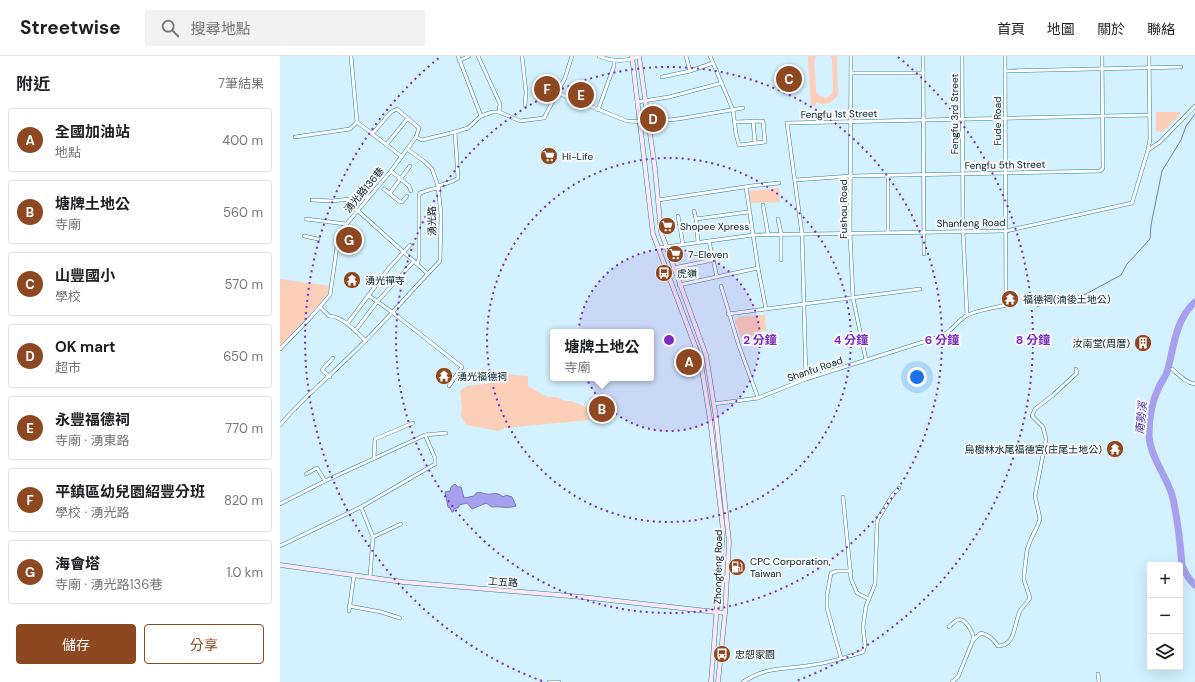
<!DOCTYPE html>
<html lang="zh-TW">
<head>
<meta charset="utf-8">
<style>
	body { margin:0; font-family:"DM Sans","Noto Sans TC",sans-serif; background:#f2f2f2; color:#202124 }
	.controls { position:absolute; right:12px; bottom:12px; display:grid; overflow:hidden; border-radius:4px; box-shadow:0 4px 16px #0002 }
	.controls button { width:36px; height:36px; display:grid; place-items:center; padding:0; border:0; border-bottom:1px solid #e0e0e0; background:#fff; color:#202124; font:20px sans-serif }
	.you { position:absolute; left:637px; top:321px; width:14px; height:14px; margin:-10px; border:3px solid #fff; border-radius:50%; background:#1a73e8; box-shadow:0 0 0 6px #1a73e833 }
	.badge { display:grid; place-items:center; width:26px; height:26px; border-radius:50%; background:#8d4721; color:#fff; font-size:13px; font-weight:700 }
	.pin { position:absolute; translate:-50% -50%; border:2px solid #fff; box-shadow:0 1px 4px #0006 }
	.popup { position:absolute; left:270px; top:273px; width:104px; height:52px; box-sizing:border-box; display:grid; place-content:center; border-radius:4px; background:#fff; filter:drop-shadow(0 1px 3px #0005); font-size:13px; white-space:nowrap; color:#757577 }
	.popup b { font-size:15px; color:#202124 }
	.popup::after { content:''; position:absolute; left:50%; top:100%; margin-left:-8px; border:8px solid transparent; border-top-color:#fff }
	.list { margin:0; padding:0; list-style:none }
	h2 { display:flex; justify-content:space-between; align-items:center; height:52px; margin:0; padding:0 16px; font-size:17px }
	h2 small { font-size:13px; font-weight:400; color:#757577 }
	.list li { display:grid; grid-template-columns:26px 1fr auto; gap:12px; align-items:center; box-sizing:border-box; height:64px; margin:0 8px 8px; padding:0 8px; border:1px solid #e0e0e0; border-radius:4px }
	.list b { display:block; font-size:15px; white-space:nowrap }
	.list p { margin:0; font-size:13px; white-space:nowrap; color:#757577 }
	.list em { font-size:13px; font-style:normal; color:#757577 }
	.actions { display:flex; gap:8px; padding:12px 16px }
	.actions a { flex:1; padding:9px 0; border:1px solid #8d4721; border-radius:4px; text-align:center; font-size:14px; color:#8d4721 }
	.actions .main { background:#8d4721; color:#fff }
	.icon { flex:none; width:22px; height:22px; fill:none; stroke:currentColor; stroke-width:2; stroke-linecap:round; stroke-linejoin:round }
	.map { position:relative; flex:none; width:915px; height:626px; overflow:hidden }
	header { display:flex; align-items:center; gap:24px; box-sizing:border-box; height:56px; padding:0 20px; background:#fff; border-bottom:1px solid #e0e0e0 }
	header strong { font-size:19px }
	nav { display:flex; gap:22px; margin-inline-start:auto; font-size:14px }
	.search { width:280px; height:36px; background:#f2f2f2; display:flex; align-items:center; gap:10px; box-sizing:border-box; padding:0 14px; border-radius:4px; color:#757577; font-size:15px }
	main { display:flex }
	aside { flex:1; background:#fff }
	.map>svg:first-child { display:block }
	.green { fill:#fdcfb9 }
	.water { fill:#a6a0ef; stroke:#757bb6 }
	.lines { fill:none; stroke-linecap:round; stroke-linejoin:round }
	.stream { stroke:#757bb6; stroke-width:1 }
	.river { stroke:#a6a0ef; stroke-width:7 }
	.street-casing { stroke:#2d7c9a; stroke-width:4 }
	.secondary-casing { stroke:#2d7c9a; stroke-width:5 }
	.street { stroke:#fff; stroke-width:3 }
	.secondary { stroke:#fde8f3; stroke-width:4 }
	.ring { fill:none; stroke:#7b2cbf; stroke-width:2; stroke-dasharray:2 4 }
	.labels { text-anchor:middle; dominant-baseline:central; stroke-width:4; stroke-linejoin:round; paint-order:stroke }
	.street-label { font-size:10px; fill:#032431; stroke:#f8f8f8 }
	.poi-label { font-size:10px; fill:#032431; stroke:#f8f8f8; text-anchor:start }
	.water-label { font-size:11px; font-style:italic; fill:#523aab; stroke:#f8f8f8 }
	.centre { fill:#7b2cbf; stroke:#f8f8f8; stroke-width:2 }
	.ring-label { font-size:12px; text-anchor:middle; font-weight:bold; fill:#7b2cbf; stroke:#f8f8f8; stroke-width:4; stroke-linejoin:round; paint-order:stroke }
</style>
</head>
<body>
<header>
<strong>Streetwise</strong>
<div class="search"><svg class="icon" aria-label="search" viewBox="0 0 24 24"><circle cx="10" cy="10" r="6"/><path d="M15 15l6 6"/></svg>搜尋地點</div>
<nav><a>首頁</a><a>地圖</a><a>關於</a><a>聯絡</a></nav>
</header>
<main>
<aside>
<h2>附近<small>7筆結果</small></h2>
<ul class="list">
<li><span class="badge">A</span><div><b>全國加油站</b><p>地點</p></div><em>400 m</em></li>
<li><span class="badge">B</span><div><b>塘牌土地公</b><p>寺廟</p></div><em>560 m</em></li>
<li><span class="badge">C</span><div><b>山豐國小</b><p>學校</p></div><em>570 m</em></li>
<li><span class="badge">D</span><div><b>OK mart</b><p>超市</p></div><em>650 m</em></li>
<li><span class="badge">E</span><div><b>永豐福德祠</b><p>寺廟 · 湧東路</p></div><em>770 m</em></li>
<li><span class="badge">F</span><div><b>平鎮區幼兒園紹豐分班</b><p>學校 · 湧光路</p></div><em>820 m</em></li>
<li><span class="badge">G</span><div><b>海會塔</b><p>寺廟 · 湧光路136巷</p></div><em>1.0 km</em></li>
</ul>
<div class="actions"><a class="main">儲存</a><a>分享</a></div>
</aside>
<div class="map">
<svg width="915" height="626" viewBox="0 0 915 626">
	<rect width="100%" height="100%" fill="#d3f1fe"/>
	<g class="green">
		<path d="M528,0H537L534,4L536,35L537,38L545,42L548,41L553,36L552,3L550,0H557L558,39C552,47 545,51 536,46V50H531Z"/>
		<polygon points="876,56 900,56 901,58 883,76 876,75"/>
		<polygon points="499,132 500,146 470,147 469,135"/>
		<polygon points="0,223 50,230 48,238 0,291"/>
		<polygon points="485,259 486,274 462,283 461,282 455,266 458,261"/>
		<polygon points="209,315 220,318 248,320 248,330 267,341 277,341 285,345 291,345 311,353 312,359 309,364 225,372 218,375 187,369 181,361 182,350 180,335 187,330 213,327"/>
	</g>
	<path class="water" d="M175,428L178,431H181L184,442L194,440L196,437C200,436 202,437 206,438C213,439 217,435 223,441L226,439L232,441L236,450C226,453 222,450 212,451L206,447L192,453L187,447L179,449V451L174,453L173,456H172L170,452L168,451L165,436L170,435L171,431Z"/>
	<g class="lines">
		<polyline class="stream" points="757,251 776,241 793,241 806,238 841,219 847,208 870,183 871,169 882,115 901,84 906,70 915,58"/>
		<path class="river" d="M915,246C896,263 894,289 888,313C886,321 882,324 879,331C872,345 869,364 869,379C870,401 886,419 892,439C898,462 900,485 902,509C905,517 908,523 915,529"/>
		<defs>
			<g id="street">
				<polyline points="178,0 201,60"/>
				<polyline points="198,0 220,48 219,56"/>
				<polyline points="242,0 246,36 245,49"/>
				<path d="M319,0C333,6 345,6 360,0"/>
				<polyline points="406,0 410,15"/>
				<polyline points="430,0 453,54 456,78 459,89 485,86 483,65 455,66"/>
				<polyline points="571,0 570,177 573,242 586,304"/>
				<polyline points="643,0 644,198"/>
				<polyline points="682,0 683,175 687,259"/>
				<polyline points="179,5 189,0"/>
				<polyline points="725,15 901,11"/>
				<polyline points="571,17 643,17"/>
				<polyline points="382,21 410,15 433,7"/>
				<polyline points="278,37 347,65 368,66 398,63 463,52"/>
				<polyline points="357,46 389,41 442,27"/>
				<polyline points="318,54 334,10 334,5"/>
				<polyline points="473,65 475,87"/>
				<polyline points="77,66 121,100"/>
				<polyline points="92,78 111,56 117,53 139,72 136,81"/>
				<polyline points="15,81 70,73 77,66 71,0"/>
				<polyline points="106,89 128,62"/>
				<polyline points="127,93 145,106 152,113 158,130"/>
				<polyline points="868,94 880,86 915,50"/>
				<polyline points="111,115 129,130 131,135"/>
				<polyline points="515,124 571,120 820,115 823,112 822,0"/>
				<polyline points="466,131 478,212 486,253"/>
				<polyline points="104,133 120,146 122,146 127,140"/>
				<polyline points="110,137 130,110"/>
				<polyline points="32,144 52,145 88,141"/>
				<polyline points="378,144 471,130 499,127"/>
				<polyline points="483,149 488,178"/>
				<polyline points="77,154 148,218"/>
				<polyline points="414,155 416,163 418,186"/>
				<polyline points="398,160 403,189"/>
				<polyline points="26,163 66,168"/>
				<polyline points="416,163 468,156"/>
				<polyline points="498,163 501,177 501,204"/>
				<polyline points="608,176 608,119"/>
				<polyline points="24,180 38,183"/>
				<polyline points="429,185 437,221"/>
				<polyline points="378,192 473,179 726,175 852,147 868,94 870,83 869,0"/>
				<polyline points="137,208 139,203 139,140 140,137 152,133 159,132"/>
				<polyline points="393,212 433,204"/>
				<polyline points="399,229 478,212"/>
				<polyline points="441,230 458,287 478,342"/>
				<polyline points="88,239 112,256 182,311 169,330"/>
				<path d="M40,251L49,260C63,260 76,276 86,285"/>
				<polyline points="448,258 640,233"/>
				<polyline points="67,268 109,212 130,189"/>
				<polyline points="75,275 97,246 134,205"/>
				<polyline points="0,293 31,261 50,239 59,177 111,115 136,81 142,84 175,76"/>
				<path d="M892,313C899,319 906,327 915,328"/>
				<polyline points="50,321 42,314 53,302"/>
				<polyline points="526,323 522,178 507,67 870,59"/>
				<path d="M434,348L478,342L526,323L659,281C673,275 675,267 686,260C696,254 715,252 726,249L725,0"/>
				<path d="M0,369C22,343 50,320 74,296C104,267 131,235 160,205L161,159L158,130L173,125L178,122L175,76L188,72L201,60L212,56H219L240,65L264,62L285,22L292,0"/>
				<polyline points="94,402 95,383 133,367"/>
				<polyline points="26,418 37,412 45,425"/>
				<polyline points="563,441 571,523 577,537 589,543"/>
				<polyline points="0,448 45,425 145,379 166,377"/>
				<polyline points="81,451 93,481 90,521"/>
				<polyline points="93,481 121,468"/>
				<polyline points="0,490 81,451 155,408 155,402 145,379"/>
				<polyline points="69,550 101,556 120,562"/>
				<polyline points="69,555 74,519"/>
				<path d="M669,571C677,562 682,560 689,571C692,576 694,579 693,584L678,621L672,626"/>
				<path d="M693,584L701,577C709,579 713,583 718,590C736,590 734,567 740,555C743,550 747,547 750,542L744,524V519L747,494L751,483L757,471L760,463L755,440L766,383L763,371L752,360L755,353L772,340L797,317L796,313"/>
				<polyline points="561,602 547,552 547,539 551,517 557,515 571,515"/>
				<polyline points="818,618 819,626"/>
				<polyline points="269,626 279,626"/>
				<path d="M463,626C490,609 504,614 532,609C549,607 567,601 583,596L585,589L583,571L586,550L595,528L597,467L598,463L612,440L619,432"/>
			</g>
			<g id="secondary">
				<polyline points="352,0 373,178 417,295 421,308 430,363 443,474 431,626"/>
				<polyline points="359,0 375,113 381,176 426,299 436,362 449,486 445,557 438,626"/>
				<polyline points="0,509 123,526 302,541 445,557"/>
			</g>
		</defs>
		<use href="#street" class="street-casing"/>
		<use href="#secondary" class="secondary-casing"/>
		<use href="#street" class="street"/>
		<use href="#secondary" class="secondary"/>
	</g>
	<circle cx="389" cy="284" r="91" fill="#7b2cbf" fill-opacity=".12"/>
	<g class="ring">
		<circle cx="389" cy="284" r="91"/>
		<circle cx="389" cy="284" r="182"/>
		<circle cx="389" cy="284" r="273"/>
		<path d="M262 625A364 364 0 0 1 160 1M618 1A364 364 0 0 1 516 625"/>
	</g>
	<defs>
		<symbol id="supermarket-disc" viewBox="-11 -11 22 22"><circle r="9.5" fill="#8d4721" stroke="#f8f8f8"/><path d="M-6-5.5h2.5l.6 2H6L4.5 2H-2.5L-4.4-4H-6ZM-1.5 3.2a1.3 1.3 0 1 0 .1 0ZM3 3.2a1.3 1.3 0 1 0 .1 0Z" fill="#fff"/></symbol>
		<symbol id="bus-disc" viewBox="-11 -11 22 22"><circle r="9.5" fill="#8d4721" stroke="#f8f8f8"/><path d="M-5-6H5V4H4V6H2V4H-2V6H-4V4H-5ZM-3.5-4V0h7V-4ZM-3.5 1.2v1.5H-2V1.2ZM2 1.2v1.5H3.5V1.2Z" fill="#fff"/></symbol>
		<symbol id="temple-disc" viewBox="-11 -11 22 22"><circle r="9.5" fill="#8d4721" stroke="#f8f8f8"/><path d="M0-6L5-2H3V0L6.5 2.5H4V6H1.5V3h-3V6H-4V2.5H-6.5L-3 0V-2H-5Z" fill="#fff"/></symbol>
		<symbol id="building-disc" viewBox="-11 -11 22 22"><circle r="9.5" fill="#8d4721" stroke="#f8f8f8"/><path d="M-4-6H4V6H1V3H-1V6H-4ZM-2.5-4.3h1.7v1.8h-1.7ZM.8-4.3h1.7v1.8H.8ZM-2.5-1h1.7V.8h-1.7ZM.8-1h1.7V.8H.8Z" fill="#fff"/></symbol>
		<symbol id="fuel-disc" viewBox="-11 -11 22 22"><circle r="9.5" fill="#8d4721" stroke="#f8f8f8"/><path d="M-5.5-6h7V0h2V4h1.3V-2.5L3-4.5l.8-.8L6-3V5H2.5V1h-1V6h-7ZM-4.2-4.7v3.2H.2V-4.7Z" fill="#fff"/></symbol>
	</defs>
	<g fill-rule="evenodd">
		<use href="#supermarket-disc" x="259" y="90" width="20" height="20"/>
		<use href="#supermarket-disc" x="377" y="160" width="20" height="20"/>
		<use href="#supermarket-disc" x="385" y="188" width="20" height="20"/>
		<use href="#bus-disc" x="374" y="207" width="20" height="20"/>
		<use href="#temple-disc" x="62" y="214" width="20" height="20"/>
		<use href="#temple-disc" x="720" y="233" width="20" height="20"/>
		<use href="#building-disc" x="853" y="277" width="20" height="20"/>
		<use href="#temple-disc" x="154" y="310" width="20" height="20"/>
		<use href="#temple-disc" x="825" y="383" width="20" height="20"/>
		<use href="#fuel-disc" x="447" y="501" width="20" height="20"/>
		<use href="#bus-disc" x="432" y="588" width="20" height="20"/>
	</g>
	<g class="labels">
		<g class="street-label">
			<text transform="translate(559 58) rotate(-1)">Fengfu 1st Street</text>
			<text transform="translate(674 58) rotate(-90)">Fengfu 3rd Street</text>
			<text transform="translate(717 65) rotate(-90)">Fude Road</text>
			<text transform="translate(725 109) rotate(-1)">Fengfu 5th Street</text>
			<text transform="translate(84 134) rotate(-50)">湧光路136巷</text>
			<text transform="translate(563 153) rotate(-90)">Fushou Road</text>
			<text transform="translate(152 165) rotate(-91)">湧光路</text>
			<text transform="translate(691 167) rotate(-1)">Shanfeng Road</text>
			<text transform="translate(535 313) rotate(-19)">Shanfu Road</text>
			<text transform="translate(438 511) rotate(-89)">Zhongfeng Road</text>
			<text transform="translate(223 526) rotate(4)">工五路</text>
		</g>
		<g class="poi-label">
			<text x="282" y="100">Hi-Life</text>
			<text x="400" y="170">Shopee Xpress</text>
			<text x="408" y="198">7-Eleven</text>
			<text x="397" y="217">虎嶺</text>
			<text x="85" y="224">湧光禪寺</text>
			<text x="743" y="243">福德祠(湳後土地公)</text>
			<text x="850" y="287" text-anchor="end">汝南堂(周厝)</text>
			<text x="177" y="320">湧光福德祠</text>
			<text x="822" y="393" text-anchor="end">烏樹林水尾福德宮(庄尾土地公)</text>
			<text x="470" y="505">CPC Corporation,<tspan x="470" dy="12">Taiwan</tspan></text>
			<text x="455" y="598">忠恕家園</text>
		</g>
		<g class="water-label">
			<text transform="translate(861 362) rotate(-84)">南勢溪</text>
		</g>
	</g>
	<circle cx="389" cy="284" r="6" class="centre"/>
	<g class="ring-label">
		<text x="480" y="288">2 分鐘</text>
		<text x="571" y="288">4 分鐘</text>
		<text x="662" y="288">6 分鐘</text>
		<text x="753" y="288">8 分鐘</text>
	</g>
</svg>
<div class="controls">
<button>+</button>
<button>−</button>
<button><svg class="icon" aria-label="layers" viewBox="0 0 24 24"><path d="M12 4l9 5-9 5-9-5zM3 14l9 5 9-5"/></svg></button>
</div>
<div class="you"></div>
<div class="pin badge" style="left:409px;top:306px">A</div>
<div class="pin badge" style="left:322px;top:353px">B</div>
<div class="popup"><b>塘牌土地公</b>寺廟</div>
<div class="pin badge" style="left:509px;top:23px">C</div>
<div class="pin badge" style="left:373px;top:63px">D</div>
<div class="pin badge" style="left:301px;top:39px">E</div>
<div class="pin badge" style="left:267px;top:33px">F</div>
<div class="pin badge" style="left:69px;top:184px">G</div>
</div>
</main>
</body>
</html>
